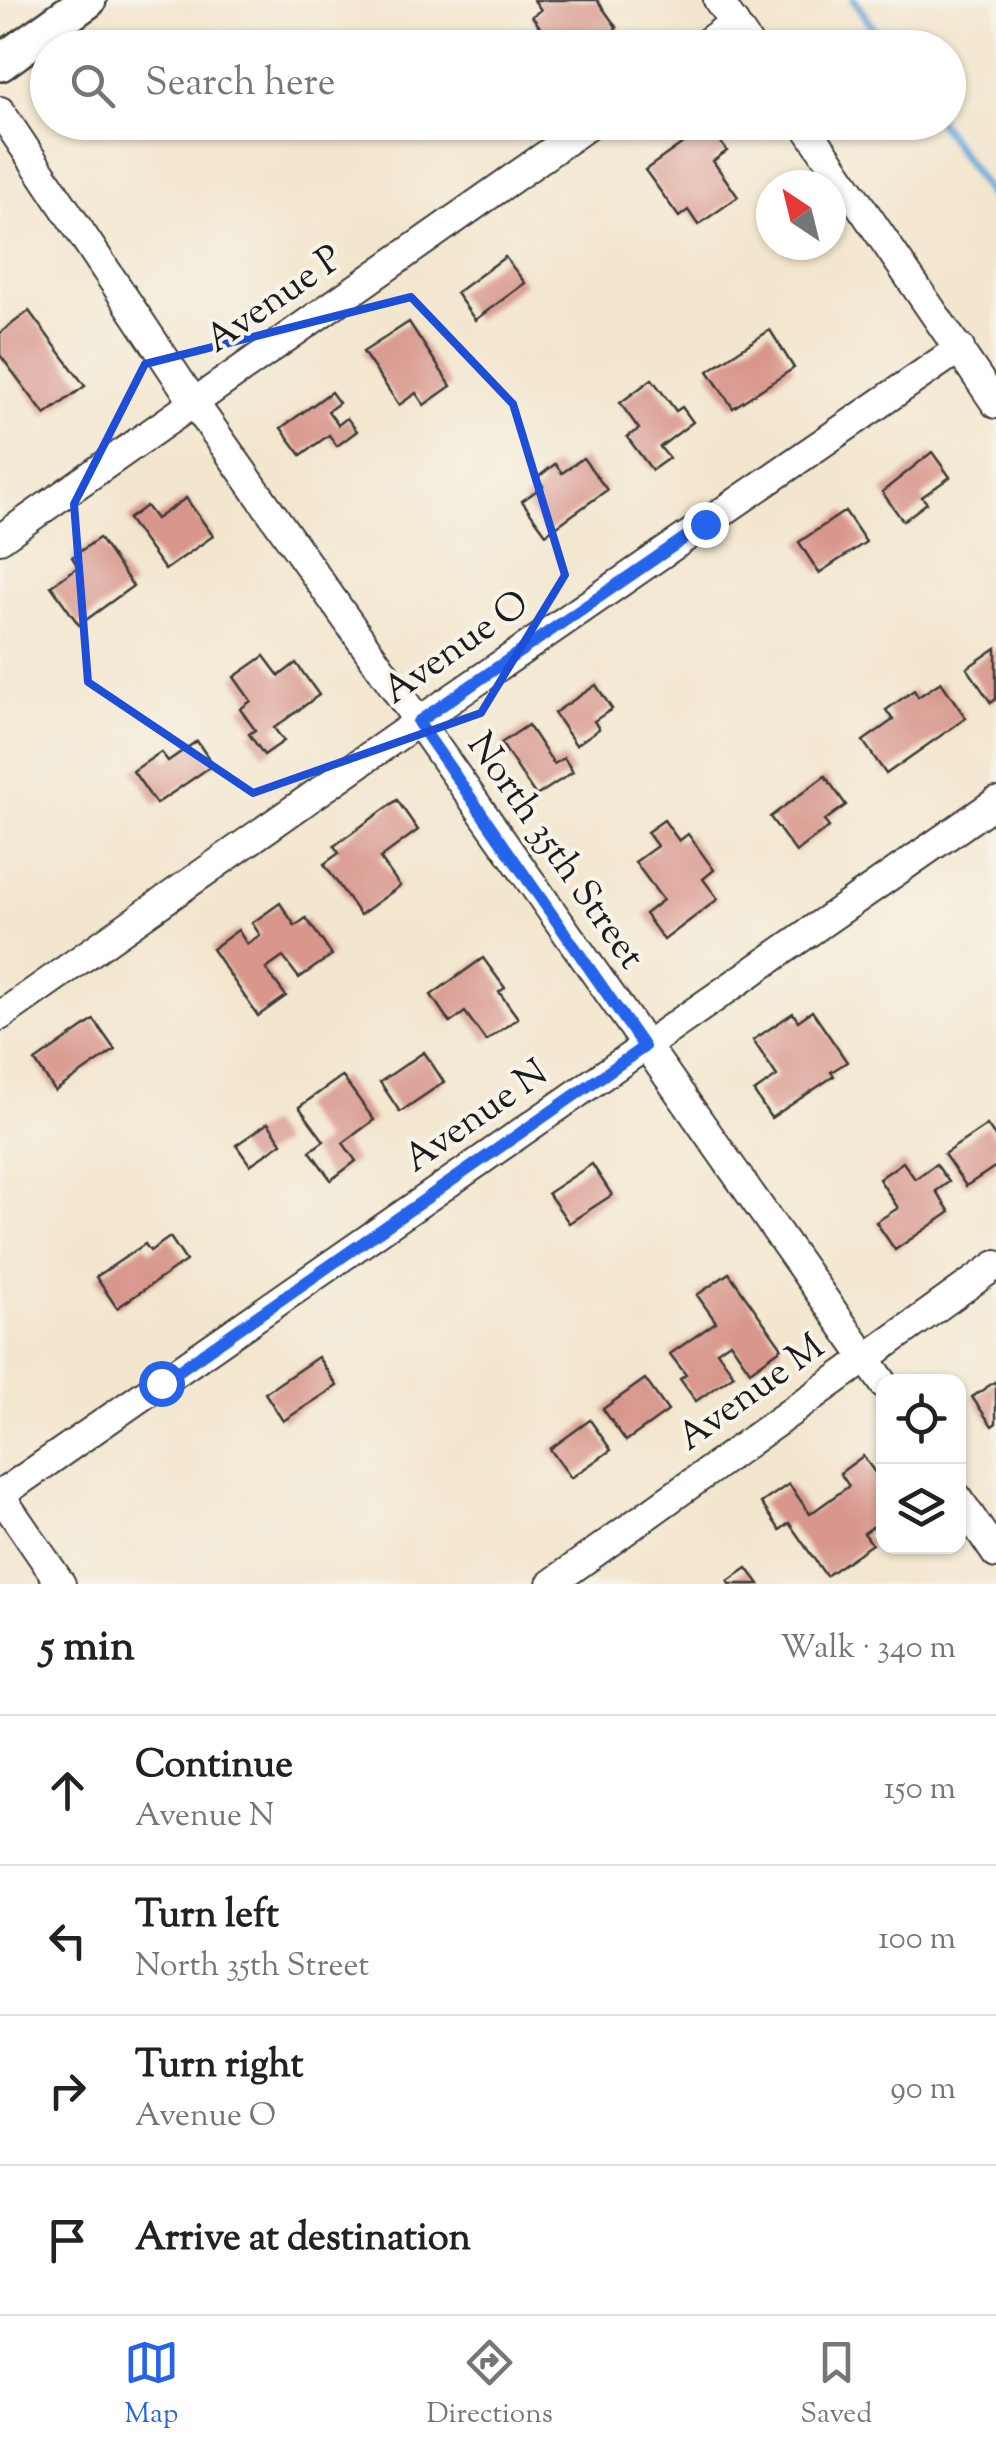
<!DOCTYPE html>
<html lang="en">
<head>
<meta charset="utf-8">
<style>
	body { margin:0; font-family:"Sorts Mill Goudy",serif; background:#f2f2f2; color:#222 }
	.controls { position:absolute; right:30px; bottom:30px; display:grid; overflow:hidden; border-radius:20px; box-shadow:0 2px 8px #0004 }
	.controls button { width:90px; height:90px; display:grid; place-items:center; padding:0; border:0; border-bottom:2px solid #e0e0e0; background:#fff; color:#222; font:50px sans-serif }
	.compass { position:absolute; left:756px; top:170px; width:90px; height:90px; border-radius:50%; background:#fff; box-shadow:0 2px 8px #0004; rotate:325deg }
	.stop { position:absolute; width:30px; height:30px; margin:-22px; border:8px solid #2563eb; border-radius:50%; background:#fff }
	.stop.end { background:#2563eb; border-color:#fff; box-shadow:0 2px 10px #0008 }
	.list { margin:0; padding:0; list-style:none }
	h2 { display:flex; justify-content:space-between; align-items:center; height:130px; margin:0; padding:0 40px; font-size:42px }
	h2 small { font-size:32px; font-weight:400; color:#767676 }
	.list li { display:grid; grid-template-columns:65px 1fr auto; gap:30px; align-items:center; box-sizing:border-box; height:150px; padding:0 40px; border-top:2px solid #e0e0e0 }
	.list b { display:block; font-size:38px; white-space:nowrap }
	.list p { margin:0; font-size:32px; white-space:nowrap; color:#767676 }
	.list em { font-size:32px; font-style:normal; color:#767676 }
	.icon { flex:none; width:55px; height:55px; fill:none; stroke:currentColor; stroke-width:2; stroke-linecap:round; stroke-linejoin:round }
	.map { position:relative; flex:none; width:996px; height:1584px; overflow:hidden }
	.search { position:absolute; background:#fff; box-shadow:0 2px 8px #0004; left:30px; right:30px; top:30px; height:110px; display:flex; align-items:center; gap:25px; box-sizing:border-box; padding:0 35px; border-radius:55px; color:#767676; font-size:38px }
	.sheet { height:730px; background:#fff }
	nav { display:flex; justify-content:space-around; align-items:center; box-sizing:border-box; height:140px; border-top:2px solid #e0e0e0; background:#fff; font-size:28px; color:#767676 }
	nav a { display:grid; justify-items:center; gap:5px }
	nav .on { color:#2563eb }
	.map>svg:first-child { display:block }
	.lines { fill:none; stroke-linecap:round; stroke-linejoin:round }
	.stream { stroke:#64a7d8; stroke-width:8 }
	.building { fill:#d8968c }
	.minor-casing { stroke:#3c3a37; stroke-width:32 }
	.tertiary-casing { stroke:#3c3a37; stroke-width:40 }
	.minor { stroke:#fff; stroke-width:28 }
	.tertiary { stroke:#fff; stroke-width:35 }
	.route { stroke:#2563eb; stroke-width:12 }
	.marked { fill:none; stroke:#1d4ed8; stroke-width:8; stroke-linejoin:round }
	.labels { text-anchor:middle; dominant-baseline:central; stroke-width:8; stroke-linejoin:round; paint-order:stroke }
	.street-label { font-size:38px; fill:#1c1c1c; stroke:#f7f3e8 }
</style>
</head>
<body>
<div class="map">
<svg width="996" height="1584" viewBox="0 0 996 1584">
	<rect width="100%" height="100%" fill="#f7f3e8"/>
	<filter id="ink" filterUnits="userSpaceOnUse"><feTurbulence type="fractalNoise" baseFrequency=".01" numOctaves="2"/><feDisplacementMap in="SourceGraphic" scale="20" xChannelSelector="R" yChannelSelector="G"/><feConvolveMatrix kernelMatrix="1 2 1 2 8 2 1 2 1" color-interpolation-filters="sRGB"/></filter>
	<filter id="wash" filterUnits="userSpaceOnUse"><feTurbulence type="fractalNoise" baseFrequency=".0048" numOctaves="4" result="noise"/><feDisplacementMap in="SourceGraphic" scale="40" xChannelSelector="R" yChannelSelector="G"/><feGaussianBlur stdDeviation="2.25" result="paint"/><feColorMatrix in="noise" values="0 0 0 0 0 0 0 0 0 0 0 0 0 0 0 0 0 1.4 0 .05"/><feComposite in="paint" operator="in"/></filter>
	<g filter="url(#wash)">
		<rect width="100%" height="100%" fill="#f3e6ce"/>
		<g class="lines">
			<g class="stream">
				<polyline points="854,0 887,48"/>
				<polyline points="939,122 996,204"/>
			</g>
		</g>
		<g id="blocks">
			<g class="building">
				<polygon points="534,0 597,0 617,28 589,48 566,48 561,41 554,47 532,16 541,10"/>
				<polygon points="708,125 727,151 713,161 738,197 698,225 688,210 679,217 645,170"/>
				<polygon points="505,257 525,283 475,320 456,293"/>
				<polygon points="29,311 85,386 45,415 0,355 0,333"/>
				<polygon points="409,322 451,386 424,405 416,393 399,405 363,352"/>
				<polygon points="770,330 794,368 733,408 708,371"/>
				<polygon points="652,379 676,411 682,407 693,422 660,447 669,458 652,470 627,437 639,429 620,403"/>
				<polygon points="331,392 339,403 328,411 338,425 347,418 357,431 337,446 329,435 301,455 281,428"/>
				<polygon points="932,452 950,477 922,497 927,503 903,521 882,492"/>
				<polygon points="583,458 607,490 546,534 522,501 543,486 537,478 555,464 562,473"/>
				<polygon points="186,498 213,536 165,570 128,519 146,506 156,519"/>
				<polygon points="845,511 866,542 819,573 799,542"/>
				<polygon points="99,538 133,586 79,625 51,586 78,567 72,557"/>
				<polygon points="996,648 996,699 991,703 967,668"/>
				<polygon points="264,656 279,676 296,663 319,695 274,728 284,741 264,755 249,734 255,730 240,709 251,701 234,677"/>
				<polygon points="941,682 966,718 886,774 863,741 893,720 886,710 914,690 918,697"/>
				<polygon points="596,685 612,709 594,721 599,729 576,745 554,713"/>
				<polygon points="528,725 554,764 564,758 573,772 536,796 501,743"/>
				<polygon points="197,741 213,765 156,804 133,771 161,752 168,761"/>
				<polygon points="825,776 846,805 824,821 829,827 796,852 770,817"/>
				<polygon points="397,800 418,830 380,858 400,886 360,915 324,864 339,853 334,846"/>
				<polygon points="664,820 679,841 688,834 714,870 703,879 718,899 664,940 645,914 663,900 635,862 657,846 647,832"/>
				<polygon points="280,903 295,926 306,918 332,955 299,978 283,957 266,969 286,996 258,1016 212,949 238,930 247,944 260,935 252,923"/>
				<polygon points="483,958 505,988 499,992 518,1018 486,1041 465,1012 450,1023 431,995"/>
				<polygon points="812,1011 847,1062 831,1072 834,1076 771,1118 754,1092 777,1076 753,1040 793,1013 798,1021"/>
				<polygon points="94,1020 115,1050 55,1091 35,1061"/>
				<polygon points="424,1052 444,1082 400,1112 380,1082"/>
				<polygon points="342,1076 374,1120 343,1143 356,1161 331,1180 310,1151 324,1141 299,1107"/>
				<polygon points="268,1123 282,1143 250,1165 236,1145"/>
				<polygon points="987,1125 996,1138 996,1166 966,1186 944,1154"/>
				<polygon points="903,1162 915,1179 936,1164 949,1182 936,1191 950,1212 895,1250 876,1222 898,1208 879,1179"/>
				<polygon points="592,1164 612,1195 569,1223 548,1193"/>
				<polygon points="170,1237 186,1261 117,1308 96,1277 145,1244 150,1251"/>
				<polygon points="729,1273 782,1348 750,1371 730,1342 717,1351 734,1375 696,1401 680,1379 686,1375 670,1354 716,1322 697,1295"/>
				<polygon points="318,1357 337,1386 283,1421 265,1393"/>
				<polygon points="645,1379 668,1411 626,1441 603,1409"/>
				<polygon points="996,1381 996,1423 992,1426 972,1397"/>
				<polygon points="590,1420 611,1450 571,1478 550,1449"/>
				<polygon points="863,1456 884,1485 884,1519 864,1533 872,1544 826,1576 789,1523 780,1530 761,1503 789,1484 810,1514 849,1486 840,1473"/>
				<polygon points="747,1568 759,1584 730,1584 728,1581"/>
			</g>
		</g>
	</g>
	<g filter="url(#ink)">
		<use href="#blocks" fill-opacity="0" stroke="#3c3a37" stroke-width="2.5"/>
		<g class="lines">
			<defs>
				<g id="minor">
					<polyline points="718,0 751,48"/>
					<polyline points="699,48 734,23"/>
					<polyline points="0,111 195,404 884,1384"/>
					<polyline points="803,122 996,404"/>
					<polyline points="0,539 593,122"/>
					<polyline points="0,1016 418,722 960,348"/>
					<polyline points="0,1495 996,802"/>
					<polyline points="0,1495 61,1584"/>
					<polyline points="958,1498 996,1554"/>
					<polyline points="551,1584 996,1265"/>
				</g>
				<polyline id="tertiary" points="0,63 88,0"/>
			</defs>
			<use href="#minor" class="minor-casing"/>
			<use href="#tertiary" class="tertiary-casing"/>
			<use href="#minor" class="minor"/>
			<use href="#tertiary" class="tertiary"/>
		</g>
	</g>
	<g class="lines" filter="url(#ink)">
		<polyline class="route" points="161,1383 644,1047 418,722 705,524"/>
	</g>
	<path class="marked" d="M411,297L513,404L565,575L481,713L253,793L88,682L74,504L145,364Z"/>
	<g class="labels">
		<g class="street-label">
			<text transform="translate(275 301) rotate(-35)">Avenue P</text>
			<text transform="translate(457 649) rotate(-35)">Avenue O</text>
			<text transform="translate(554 852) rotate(55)">North 35th Street</text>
			<text transform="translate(477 1118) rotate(-35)">Avenue N</text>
			<text transform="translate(752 1394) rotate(-36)">Avenue M</text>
		</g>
	</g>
</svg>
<div class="controls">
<button><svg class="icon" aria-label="locate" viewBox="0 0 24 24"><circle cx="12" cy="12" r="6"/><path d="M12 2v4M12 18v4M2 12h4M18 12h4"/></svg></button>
<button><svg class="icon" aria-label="layers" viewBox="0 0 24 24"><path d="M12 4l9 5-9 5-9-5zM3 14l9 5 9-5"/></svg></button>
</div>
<svg class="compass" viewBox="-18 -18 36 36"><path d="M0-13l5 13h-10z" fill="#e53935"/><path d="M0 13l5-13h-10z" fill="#767676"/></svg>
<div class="stop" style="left:161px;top:1383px"></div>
<div class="stop end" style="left:705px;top:524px"></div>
<div class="search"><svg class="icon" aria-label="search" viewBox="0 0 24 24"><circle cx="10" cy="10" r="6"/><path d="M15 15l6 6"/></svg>Search here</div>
</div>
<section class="sheet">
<h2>5 min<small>Walk · 340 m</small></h2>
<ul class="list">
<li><svg class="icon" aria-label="ahead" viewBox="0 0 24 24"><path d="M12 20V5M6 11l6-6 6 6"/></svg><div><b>Continue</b><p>Avenue N</p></div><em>150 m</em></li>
<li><svg class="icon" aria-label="left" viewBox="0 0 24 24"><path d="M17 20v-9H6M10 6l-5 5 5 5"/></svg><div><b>Turn left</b><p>North 35th Street</p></div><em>100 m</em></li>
<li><svg class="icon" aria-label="right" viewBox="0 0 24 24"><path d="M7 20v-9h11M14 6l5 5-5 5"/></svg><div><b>Turn right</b><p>Avenue O</p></div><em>90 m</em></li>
<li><svg class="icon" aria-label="arrive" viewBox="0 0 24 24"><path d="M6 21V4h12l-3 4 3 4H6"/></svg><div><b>Arrive at destination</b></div></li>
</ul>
</section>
<nav>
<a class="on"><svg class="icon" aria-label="map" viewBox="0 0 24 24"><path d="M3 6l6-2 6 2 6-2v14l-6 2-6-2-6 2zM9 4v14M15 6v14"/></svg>Map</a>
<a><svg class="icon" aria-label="directions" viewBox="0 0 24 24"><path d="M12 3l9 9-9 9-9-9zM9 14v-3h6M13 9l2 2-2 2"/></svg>Directions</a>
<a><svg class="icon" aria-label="saved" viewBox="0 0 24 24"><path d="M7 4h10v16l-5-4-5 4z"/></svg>Saved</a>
</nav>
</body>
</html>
